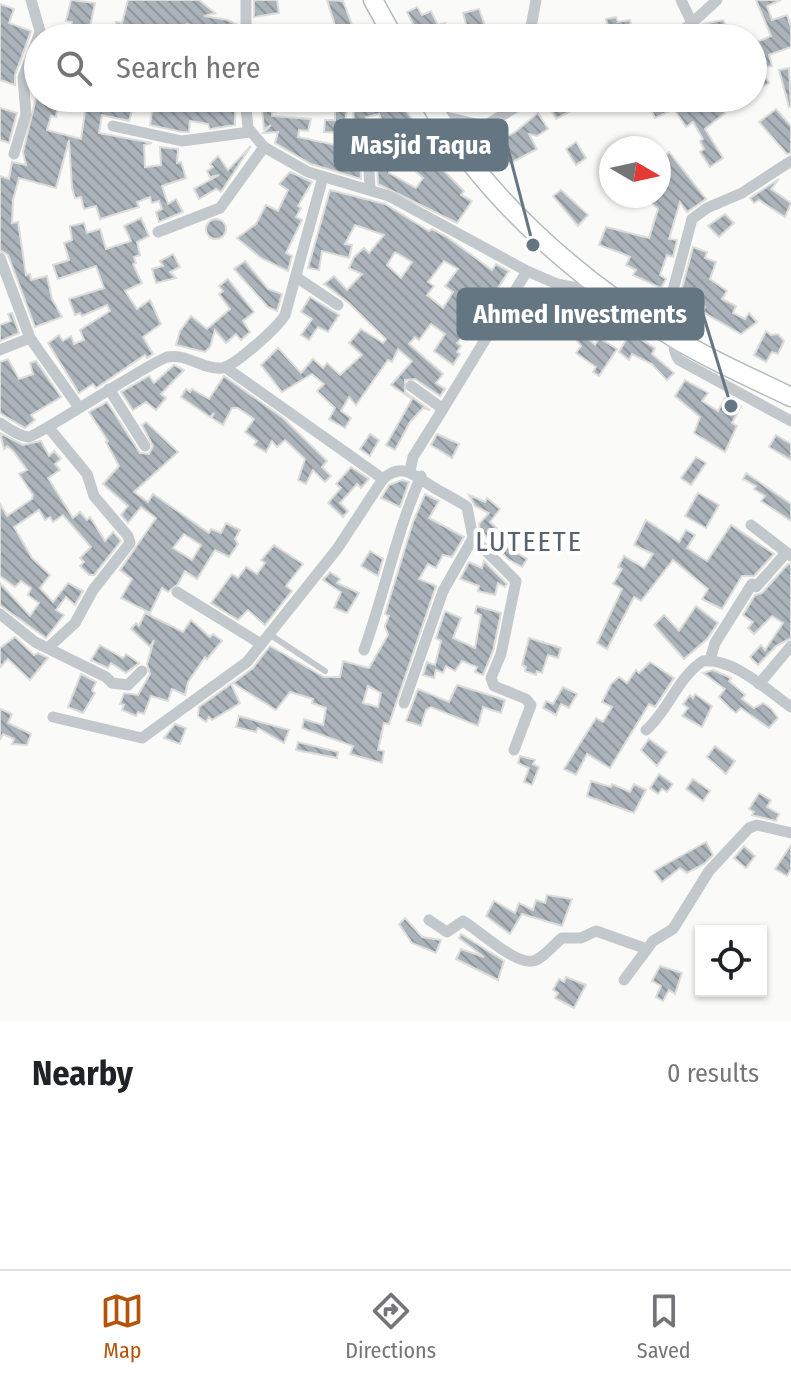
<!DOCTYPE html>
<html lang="en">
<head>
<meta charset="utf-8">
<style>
	body { margin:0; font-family:"Fira Sans Condensed",sans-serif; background:#f6f6f6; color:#202124 }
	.controls { position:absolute; right:24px; bottom:24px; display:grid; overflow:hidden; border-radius:0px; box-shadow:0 2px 6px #0004 }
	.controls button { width:72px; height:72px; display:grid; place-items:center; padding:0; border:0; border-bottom:2px solid #e0e0e0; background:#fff; color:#202124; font:40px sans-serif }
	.compass { position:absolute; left:599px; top:136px; width:72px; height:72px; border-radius:50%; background:#fff; box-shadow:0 2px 6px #0004; rotate:99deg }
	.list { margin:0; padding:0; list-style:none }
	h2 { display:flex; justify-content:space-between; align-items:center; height:104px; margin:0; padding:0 32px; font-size:34px }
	h2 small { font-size:26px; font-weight:400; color:#757577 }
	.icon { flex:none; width:44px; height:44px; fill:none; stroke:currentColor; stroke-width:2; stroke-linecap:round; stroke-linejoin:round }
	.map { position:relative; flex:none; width:791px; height:1021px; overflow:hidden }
	.search { position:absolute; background:#fff; box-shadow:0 2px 6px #0004; left:24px; right:24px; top:24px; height:88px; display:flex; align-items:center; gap:20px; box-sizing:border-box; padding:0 28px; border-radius:44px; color:#757577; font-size:30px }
	.sheet { height:248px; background:#fff }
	nav { display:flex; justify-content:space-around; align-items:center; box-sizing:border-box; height:112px; border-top:2px solid #e0e0e0; background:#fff; font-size:22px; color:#757577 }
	nav a { display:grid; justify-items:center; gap:4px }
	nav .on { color:#b45309 }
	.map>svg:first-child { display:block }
	.building { fill:url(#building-back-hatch); stroke:#dcdcda; stroke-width:2; fill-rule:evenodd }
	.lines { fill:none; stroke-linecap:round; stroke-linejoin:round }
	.primary-casing { stroke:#b5babe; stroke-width:21 }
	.service { stroke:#c3c8cc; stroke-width:6 }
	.minor { stroke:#c3c8cc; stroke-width:11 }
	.primary { stroke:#fff; stroke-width:18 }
	.labels { text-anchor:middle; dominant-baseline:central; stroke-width:8; stroke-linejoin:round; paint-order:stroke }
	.quarter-label { font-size:28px; letter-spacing:2px; fill:#57646e; stroke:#fff }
	.leader { fill:none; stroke:#657683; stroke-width:3 }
	.callout-dot { fill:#657683; stroke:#fff; stroke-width:3 }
	.callout { fill:#657683; stroke:#657683; stroke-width:3 }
	.callout-label { font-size:26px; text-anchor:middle; font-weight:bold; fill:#fff }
</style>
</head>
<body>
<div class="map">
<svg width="791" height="1021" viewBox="0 0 791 1021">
	<defs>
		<pattern id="building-back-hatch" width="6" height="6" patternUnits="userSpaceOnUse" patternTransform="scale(2)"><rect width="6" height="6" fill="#aab3b9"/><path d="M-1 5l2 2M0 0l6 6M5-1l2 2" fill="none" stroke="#8e969c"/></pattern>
	</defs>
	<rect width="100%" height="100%" fill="#fafaf8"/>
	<g class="building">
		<polygon points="71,0 95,3 90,27 115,31 116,22 122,23 128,0 199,0 215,13 204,16 228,20 238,25 238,34 186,24 211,38 70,38 72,22 66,21"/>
		<polygon points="254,0 277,0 279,13 254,17"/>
		<polygon points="327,0 343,1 357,38 344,38 340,29 337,31"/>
		<polygon points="756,0 781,0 767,6 772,20 787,15 791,27 791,47 769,55 772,66 760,68 769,83 757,90 753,84 753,55 762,51 757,42 771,36"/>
		<polygon points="0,4 14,9 9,23 31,31 15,75 15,85 0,80"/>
		<polygon points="417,7 422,15 431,11 438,25 445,23 450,38 420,38 407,12"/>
		<polygon points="479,9 485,26 480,28 481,32 469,35 463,13"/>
		<polygon points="616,17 618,22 630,20 632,33 649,29 650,38 610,38 606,19"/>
		<polygon points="723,20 728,29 712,38 692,38 705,29 703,24"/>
		<polygon points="789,68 791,106 789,107 779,70"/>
		<polygon points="36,98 60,98 56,117 51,116 47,130 81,139 87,98 166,98 164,105 197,109 207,109 208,102 225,103 226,98 235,98 235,125 210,129 208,124 190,121 189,132 182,132 150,125 152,111 133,107 129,121 102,115 99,133 152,143 144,145 145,167 161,165 160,147 178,149 177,163 181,162 186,178 162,186 168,204 176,199 183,212 159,222 156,212 162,209 159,201 152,203 150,197 137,202 139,207 100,219 96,206 84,209 81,197 75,198 72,188 69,140 56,188 19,178 13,200 12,223 18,222 26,275 30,274 31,280 47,276 52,299 62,317 35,327 8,255 0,250 0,176 9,179 12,162 26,165 23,152"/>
		<polygon points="256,98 316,98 314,106 272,112 272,116 311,119 308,131 299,130 298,137 340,146 336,160 352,163 353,150 360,150 361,179 311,164 275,143 278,132 263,133 271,125 264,129 262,110 255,110"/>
		<polygon points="335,98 349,102 342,133 324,132 325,120 335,120"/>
		<polygon points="458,98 494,98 464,110"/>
		<polygon points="564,98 571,111 556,119 550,108 555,105 553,102"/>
		<polygon points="671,98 709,98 717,109 720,106 725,113 705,129 723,158 710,167 700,152 704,149 700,141 703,139 693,122 686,127 674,109 655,118 650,107"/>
		<polygon points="398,100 431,145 391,164 389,173 416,188 423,178 412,168 431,148 448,167 444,171 464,191 461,195 472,201 457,223 378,184 376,142 391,139 379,114 366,117 359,133 353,133 354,102 372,101 373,107 380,106 381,109"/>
		<polygon points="0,108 17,113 9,143 0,140"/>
		<polygon points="776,109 791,126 791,153 787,154 759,122"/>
		<polygon points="538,113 548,129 537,136 529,134 537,149 503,167 498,159 504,156 495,141 514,133"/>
		<polygon points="576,142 586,158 576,165 566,149"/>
		<polygon points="251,146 221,192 216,189 199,199 194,189 219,175 210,177 207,171 213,167 210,164 218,156 228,170"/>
		<polygon points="669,152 706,199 687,212 680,202 669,239 677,240 673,257 667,255 660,275 666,279 661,288 633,275 636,270 626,265 630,257 626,255 599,245 606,227 649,238 658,209 644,196 659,196 659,163"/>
		<polygon points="290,172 312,182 298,206 301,208 296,217 302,220 286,253 292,256 288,271 261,258 237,238 256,224 266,205 278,211 288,190 279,184"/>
		<polygon points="779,179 771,189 791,203 785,217 759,200 754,203 750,198"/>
		<path d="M330,190L385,204L429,231L432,229L447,237L492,270L496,264L509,271L490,300L497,304L482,328L475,323L457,343L461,346L457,352L460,354L453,365L434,351L445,334L431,324L419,340L415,337L409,344L443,374L436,383L445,389L440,396L415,379L405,380V392L430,410L423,408L410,422L395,450L386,445L412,399L391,385L412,361L398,349L392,362L388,360L356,405L349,397L341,411L351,418L345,428L329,419L335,408L317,391L324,384L312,374L282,392L261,365L278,348L301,373L313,359L323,368L327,363L340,375L362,355L349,343L361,329L383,343L386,339L349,303L324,284L334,276L347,290L362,274L349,268L354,257L364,248L369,253L384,235L355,225L345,244L352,245L349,258L322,251L319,270L308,268ZM395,252L412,262L401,278L387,265ZM444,261L458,269L445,286L453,292L443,308L427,295L434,286L428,282Z"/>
		<polygon points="561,190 588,215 578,226 553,196"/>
		<polygon points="725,214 734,223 719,237 708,226"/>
		<polygon points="141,218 149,236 137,242 140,255 134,257 136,263 133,264 142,283 125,291 137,309 150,300 161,324 143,337 153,354 147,358 145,355 96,388 93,384 79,393 48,343 59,335 63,341 71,336 74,344 84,340 80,330 110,311 107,305 82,316 80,313 75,315 69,299 104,288 96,266 58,279 53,265 69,260 64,243 72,240 70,226 84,223 87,233 100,229 106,249 131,241 124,226"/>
		<circle cx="216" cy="229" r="10"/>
		<polygon points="693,247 707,252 705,258 716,262 710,279 727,291 722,299 736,306 733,313 745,319 749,313 757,322 741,334 703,312 705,307 681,292"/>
		<polygon points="173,254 180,267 170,272 176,278 156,283 152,269 163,266 160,261"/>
		<polygon points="245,261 268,289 282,294 277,311 268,307 234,269"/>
		<polygon points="228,279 254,312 243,321 250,332 241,340 236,334 226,343 215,330 210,347 205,352 176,345 180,331 191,316 207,329 230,309 219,294 223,291 219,286"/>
		<polygon points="310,297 339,315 328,332 318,327 309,340 301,335 312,319 301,312"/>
		<polygon points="12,313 19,333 0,341 0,325 11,321 8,314"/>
		<polygon points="559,318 571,325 578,320 585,329 581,332 595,345 599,338 617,349 599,376 593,372 596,367 576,353 581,346"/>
		<polygon points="766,331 771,335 778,334 784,341 778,354 772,352 766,362 754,355"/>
		<polygon points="630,333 655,348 652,354 674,373 667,380 652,364 632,354 629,360 619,352"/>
		<polygon points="8,359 19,379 33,374 30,363 36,361 61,397 31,415 35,420 25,428 0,413 0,362"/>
		<polygon points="174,365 184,370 161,394 166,398 156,410 146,402 133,410 121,392 149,376 154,383"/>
		<polygon points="224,376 283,418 327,461 322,467 331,476 325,482 313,470 306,484 298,480 305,459 285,440 277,447 272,441 266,452 254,445 257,441 245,432 254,419 238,408 232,408 223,425 212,418 214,413 210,417 181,397 186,389 190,392 192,389 209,399"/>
		<polygon points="685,380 708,393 702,401 718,411 725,398 741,406 732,423 737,426 725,452 694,433 700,417 675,396"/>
		<path d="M107,402L140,453L149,454L153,446L142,425L146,422L178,452L134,492L148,502L153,494L209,533L211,529L221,533L226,523L240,530L235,539L238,544L229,557L215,550L197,579L185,571L178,584L168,592L162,588L150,613L121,598L132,579L120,570L156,518L141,507L128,523L121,515L128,506L103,484L119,466L106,442L108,441L89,412ZM184,534L201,545L192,560L173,548Z"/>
		<polygon points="0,433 23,445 41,441 49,456 54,451 61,459 55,464 60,470 48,478 73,518 80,512 87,520 90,517 105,541 113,532 121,541 94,575 89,575 80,566 84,562 80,558 91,547 63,515 53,522 50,517 45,520 39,510 14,527 32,558 50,575 40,588 53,602 68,583 83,591 75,605 66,597 56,610 64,615 46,638 0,605 0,583 30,616 39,603 28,595 31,588 21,581 15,587 0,576 0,504 7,516 32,499 33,495 19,474 27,470 13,451 7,446 4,449"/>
		<polygon points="370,434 379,440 370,456 360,449"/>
		<polygon points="437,434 459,444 452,458 431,445"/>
		<polygon points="776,435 791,444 791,460 769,447"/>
		<polygon points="696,457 706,463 691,485 681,478"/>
		<polygon points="351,467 369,479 361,488 357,484 340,503 348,511 343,517 328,503 341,488 336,484"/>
		<polygon points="746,473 791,504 791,521 761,501 765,496 754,489 756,486 743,479"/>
		<polygon points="402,480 409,482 400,507 381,498 389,485"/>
		<polygon points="698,493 719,505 706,528 685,516"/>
		<path d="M425,494L439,501L429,518L464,537L452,557L443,555L436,568L428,564L419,579L436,586L389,724L384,723L378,750L384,751L382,763L350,754L353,746L302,728L304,719L323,725L326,708L312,703L313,699L290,692L276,710L233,683L253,668L270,646L324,677H340L343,661L369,668L388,635L385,626L389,616L385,614L413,522ZM368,686L381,693L378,707L363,703Z"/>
		<polygon points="469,495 485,502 487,498 500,509 490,522 498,529 493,534 507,542 505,546 527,559 522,567 508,559 480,530 479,524 489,513 475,506"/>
		<polygon points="646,520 679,542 686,530 695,535 687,548 707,561 731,525 774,554 754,576 742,576 722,609 702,599 708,589 673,560 641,601 634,597 607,649 597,643 622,589 613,584 622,569 618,567 624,556 644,568 653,554 634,545"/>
		<polygon points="274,545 303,564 286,586 292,591 265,625 248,610 238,620 211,603 232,574 238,578 246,567 257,574 265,563 261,560"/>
		<polygon points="370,551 383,559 378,576 361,566"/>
		<polygon points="484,561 507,584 505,587 498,583 495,595 478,591 479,586 460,579 469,562 482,568"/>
		<polygon points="788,564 791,564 791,638 776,646 758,665 750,657 761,645 765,650 783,623 772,616 754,634 748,628 753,622 743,615 755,595 762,593"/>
		<polygon points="330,572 340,579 337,583 359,593 347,613 334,608 341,592 323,580"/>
		<polygon points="477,606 501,613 493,651 483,675 475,672 477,667 462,661 455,671 446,666 443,673 436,670 434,678 423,675 427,662 435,665 441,641 436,638 445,611 461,618 453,638 475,648 481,615 475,613"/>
		<polygon points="696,606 718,623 707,639 684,659 654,625 664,615 679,631"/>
		<polygon points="145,613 183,632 191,620 210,637 213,634 222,641 207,659 205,657 188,682 185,695 172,689 168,701 151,696 144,714 138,712 136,716 122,710 124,705 120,704 124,693 138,695 150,674 147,664 154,640 150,647 131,629 136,623 139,626"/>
		<polygon points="15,637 34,655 38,653 48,658 30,680 8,659 0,667 0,648"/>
		<polygon points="529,638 561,648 558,658 548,655 542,673 537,671 536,675 525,671 526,667 522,665"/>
		<polygon points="100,645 123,658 126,654 139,663 126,673 111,663 108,668 91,660"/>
		<polygon points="650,662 674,678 655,707 649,704 610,768 587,754 576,775 564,769 596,718 603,722 612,707 602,702 611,684 619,677 627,683 636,670 639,673"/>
		<polygon points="713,670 731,678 729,681 745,695 742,699 754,708 763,703 771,709 778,718 769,728 741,708 736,713 730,708 719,697 725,689 703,673"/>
		<polygon points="81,674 96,682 92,691 95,693 83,713 68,707"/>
		<polygon points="231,684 240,703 212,720 209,717 206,722 198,716 199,707"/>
		<polygon points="457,685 505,700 501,713 483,707 478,726 431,707 426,710 421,726 406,721 418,689 449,702"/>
		<polygon points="563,687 577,694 569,708 561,704 556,715 543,708 546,701 553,704"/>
		<polygon points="695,694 712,706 702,727 682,716 688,708 683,704 690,695 693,698"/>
		<polygon points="0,709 12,714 8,723 31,734 27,745 12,744 14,739 3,734 0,740"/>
		<polygon points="239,716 289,730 284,743 258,728 256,732 236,727"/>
		<polygon points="175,724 186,728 180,744 164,738"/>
		<polygon points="649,739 667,752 657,766 641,750"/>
		<polygon points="298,742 338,752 337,758 296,750"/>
		<polygon points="715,746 735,761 726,774 707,757"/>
		<polygon points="520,756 535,760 533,764 539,767 532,785 524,782 529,768 518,763"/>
		<polygon points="659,774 673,784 667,792 662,789 658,794 650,788"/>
		<polygon points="693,779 710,791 703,801 686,789"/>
		<polygon points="591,781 611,787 612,784 630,792 634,784 646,790 634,813 587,796"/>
		<polygon points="759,793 771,800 767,807 779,814 776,821 752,815 754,812 749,809"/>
		<polygon points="706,842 713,855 704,864 687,873 680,868 662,882 654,871"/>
		<polygon points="791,845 791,869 787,876 775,869"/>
		<polygon points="744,846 755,856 746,868 734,858"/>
		<polygon points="547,895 572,899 562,926 522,914 510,934 486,916 494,901 515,913 519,903 533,910 536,900 545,903"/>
		<polygon points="405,918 422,937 441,940 436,953 412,943 399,924"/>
		<polygon points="461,934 504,961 498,980 456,959 461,949 484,957 459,938"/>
		<polygon points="660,966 682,973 675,994 669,990 663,1001 656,997 661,986 652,981"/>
		<polygon points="566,977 586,985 574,1008 555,998 558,993 553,990 559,979 564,982"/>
	</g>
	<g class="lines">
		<defs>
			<g id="primary">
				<polyline points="373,0 394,38"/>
				<path d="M427,98C483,197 579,281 676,339C712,361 752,378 791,397"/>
			</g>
		</defs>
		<use href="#primary" class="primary-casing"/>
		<polyline class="service" points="269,634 325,671"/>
		<g class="minor">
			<polyline points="31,0 40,31 38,38"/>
			<polyline points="692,23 717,0"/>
			<polyline points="246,38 246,0"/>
			<polyline points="529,38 536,0"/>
			<polyline points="673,38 692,23 681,0"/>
			<polyline points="437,115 485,126 530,98"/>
			<polyline points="113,126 182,141 250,132"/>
			<polyline points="367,130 370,190"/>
			<polyline points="264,147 308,172 389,196 527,271 557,284 602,293"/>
			<polyline points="14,154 26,114 23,78 38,38"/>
			<path d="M791,161L742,193L707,208L692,219L672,294L683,308C680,325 667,344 679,360L791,421"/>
			<polyline points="158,232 220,208 264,147 248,128 245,98"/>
			<polyline points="0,258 30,338 78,406"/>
			<polyline points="296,277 338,305"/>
			<polyline points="0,350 30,338"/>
			<polyline points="225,367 383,479"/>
			<polyline points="109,389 145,446"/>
			<polyline points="443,409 527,271"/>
			<path d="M0,423C8,428 18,436 28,437C36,437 144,366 167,357C187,353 203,370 222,368C235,366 278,327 285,315L323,177"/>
			<polyline points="49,428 87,474 94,496 128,536 130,543 93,590 75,623 49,647"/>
			<polyline points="410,471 413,457 443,409 411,386"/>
			<polyline points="751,525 791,556"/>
			<polyline points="756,587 786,553"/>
			<polyline points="177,592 261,644"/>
			<polyline points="0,614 35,642 106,677 112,683 128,685 142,671"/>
			<path d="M364,650C385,592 396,533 421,476"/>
			<polyline points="710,660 715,643 752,584"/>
			<polyline points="759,684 791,646"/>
			<polyline points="404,703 443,591 473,538"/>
			<path d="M53,717L142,738L247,662L337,549L383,479C404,461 415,477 433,487C444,494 456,499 467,507L473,538L516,581L501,654L491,678L494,686L526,699L531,705L514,750"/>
			<path d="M646,730C669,710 677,678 703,661C734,658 768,691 791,707"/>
			<path d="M429,920L447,932L463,921C479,930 515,965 533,961C543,959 554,944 562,938H581L596,931L647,949"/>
			<polyline points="624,980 653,941 673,929 709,871 749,828 757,825 791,833"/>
		</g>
		<use href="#primary" class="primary"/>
	</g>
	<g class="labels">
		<g class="quarter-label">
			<text x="529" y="541">LUTEETE</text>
		</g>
	</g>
	<path class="leader" d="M533 245L507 145M731 406L703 314"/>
	<g class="callout-dot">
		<circle cx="533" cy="245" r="8"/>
		<circle cx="731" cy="406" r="8"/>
	</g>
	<g class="callout">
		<rect x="335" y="120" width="172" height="50" rx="8"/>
		<rect x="458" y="289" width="245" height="50" rx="8"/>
	</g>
	<g class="callout-label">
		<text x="421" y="154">Masjid Taqua</text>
		<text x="580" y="323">Ahmed Investments</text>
	</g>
</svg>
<div class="controls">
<button><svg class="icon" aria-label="locate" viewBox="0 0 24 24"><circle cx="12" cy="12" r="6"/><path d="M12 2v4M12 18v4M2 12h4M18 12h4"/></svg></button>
</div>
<svg class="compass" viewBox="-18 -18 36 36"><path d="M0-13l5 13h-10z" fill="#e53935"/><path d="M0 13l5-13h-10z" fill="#757577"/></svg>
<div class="search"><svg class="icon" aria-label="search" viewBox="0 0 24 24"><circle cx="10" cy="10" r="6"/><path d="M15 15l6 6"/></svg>Search here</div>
</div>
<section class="sheet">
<h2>Nearby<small>0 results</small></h2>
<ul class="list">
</ul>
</section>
<nav>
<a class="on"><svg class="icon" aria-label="map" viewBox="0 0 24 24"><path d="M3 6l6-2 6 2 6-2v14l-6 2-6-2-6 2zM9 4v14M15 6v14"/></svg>Map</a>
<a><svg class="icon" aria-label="directions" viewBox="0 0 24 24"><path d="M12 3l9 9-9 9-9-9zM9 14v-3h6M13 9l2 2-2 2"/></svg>Directions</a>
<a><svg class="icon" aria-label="saved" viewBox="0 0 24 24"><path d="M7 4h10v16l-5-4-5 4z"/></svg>Saved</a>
</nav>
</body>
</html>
